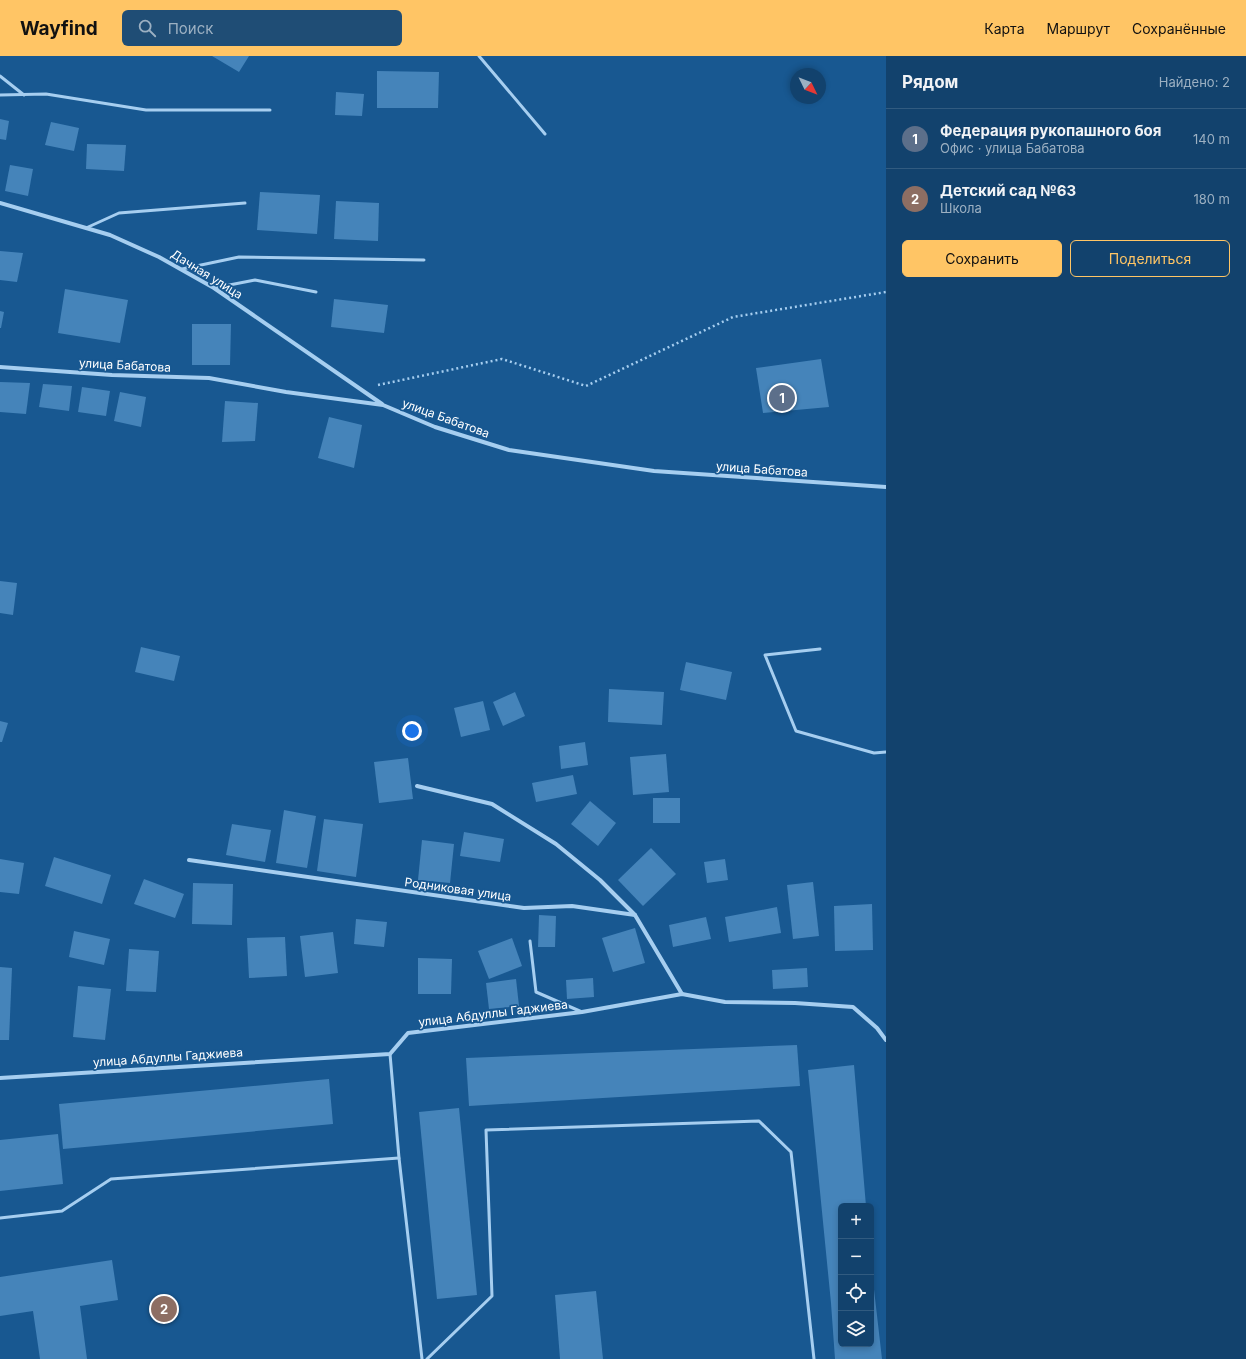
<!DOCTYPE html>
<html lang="ru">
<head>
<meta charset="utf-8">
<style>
	body { margin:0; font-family:Inter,sans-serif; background:#1f4d75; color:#f1f3f6 }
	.controls { position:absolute; right:12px; bottom:12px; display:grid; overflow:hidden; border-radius:6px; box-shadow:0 2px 6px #0003 }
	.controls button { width:36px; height:36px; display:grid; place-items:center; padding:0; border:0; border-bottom:1px solid #315b80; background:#12426d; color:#f1f3f6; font:20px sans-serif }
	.compass { position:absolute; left:790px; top:12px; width:36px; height:36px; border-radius:50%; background:#12426d; box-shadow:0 2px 6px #0003; rotate:133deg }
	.you { position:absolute; left:412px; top:675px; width:14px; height:14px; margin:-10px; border:3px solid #fff; border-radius:50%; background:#1a73e8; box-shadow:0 0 0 6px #1a73e833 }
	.badge { display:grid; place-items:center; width:26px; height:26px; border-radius:50%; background:#ffc565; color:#fff; font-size:13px; font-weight:700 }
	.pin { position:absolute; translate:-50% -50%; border:2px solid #fff; box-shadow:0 1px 4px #0006 }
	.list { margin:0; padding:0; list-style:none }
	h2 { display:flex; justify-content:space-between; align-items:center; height:52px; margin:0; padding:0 16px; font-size:17px }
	h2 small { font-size:13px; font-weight:400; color:#9cb0c2 }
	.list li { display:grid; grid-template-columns:26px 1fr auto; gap:12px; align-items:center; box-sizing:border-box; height:60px; padding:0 16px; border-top:1px solid #315b80 }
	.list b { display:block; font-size:15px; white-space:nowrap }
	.list p { margin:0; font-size:13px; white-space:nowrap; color:#9cb0c2 }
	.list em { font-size:13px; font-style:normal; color:#9cb0c2 }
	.actions { display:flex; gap:8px; padding:12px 16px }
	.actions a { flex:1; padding:9px 0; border:1px solid #ffc565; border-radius:6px; text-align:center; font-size:14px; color:#ffc565 }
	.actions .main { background:#ffc565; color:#111 }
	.icon { flex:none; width:22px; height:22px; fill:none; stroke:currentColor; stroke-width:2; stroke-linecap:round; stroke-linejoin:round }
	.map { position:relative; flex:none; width:886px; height:1303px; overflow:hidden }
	header { display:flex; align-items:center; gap:24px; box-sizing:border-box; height:56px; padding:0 20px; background:#ffc565; color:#111 }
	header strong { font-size:19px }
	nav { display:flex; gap:22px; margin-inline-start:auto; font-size:14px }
	.search { width:280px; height:36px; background:#1f4d75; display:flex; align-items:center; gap:10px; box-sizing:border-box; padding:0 14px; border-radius:6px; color:#9cb0c2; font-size:15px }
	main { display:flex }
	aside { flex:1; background:#12426d }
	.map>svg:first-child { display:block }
	.building { fill:#4584ba }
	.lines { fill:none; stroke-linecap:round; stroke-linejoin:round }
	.path { stroke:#a6cef0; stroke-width:2.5; stroke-dasharray:2 3; stroke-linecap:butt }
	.lane { stroke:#a6cef0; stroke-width:3 }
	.street { stroke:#a6cef0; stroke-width:4 }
	.labels { text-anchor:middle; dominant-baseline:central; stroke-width:3.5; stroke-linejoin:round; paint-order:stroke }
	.street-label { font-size:12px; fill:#fff; stroke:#185891 }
</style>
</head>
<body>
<header>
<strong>Wayfind</strong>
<div class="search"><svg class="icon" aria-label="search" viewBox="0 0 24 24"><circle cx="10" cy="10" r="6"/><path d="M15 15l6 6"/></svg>Поиск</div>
<nav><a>Карта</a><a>Маршрут</a><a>Сохранённые</a></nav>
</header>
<main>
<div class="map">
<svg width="886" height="1303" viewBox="0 0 886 1303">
	<rect width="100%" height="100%" fill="#185891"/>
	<g class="building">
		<polygon points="212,0 249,0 239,16"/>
		<polygon points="377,15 439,16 438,52 377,52"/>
		<polygon points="336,36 364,38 362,60 335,59"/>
		<polygon points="0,63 9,65 6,84 0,83"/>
		<polygon points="51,66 79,72 74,95 45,89"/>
		<polygon points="87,88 126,89 124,115 86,113"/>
		<polygon points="10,109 33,113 28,140 5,135"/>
		<polygon points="260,136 320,139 317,178 257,174"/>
		<polygon points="336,145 379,147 378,185 334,183"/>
		<polygon points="0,195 23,197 17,226 0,224"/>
		<polygon points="65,233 128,244 120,287 58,277"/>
		<polygon points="334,243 388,249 384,277 331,271"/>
		<polygon points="0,255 4,256 1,272 0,272"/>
		<polygon points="192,268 231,268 230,309 192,309"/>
		<polygon points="821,303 829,351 763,357 756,312"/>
		<polygon points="0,326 30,327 26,358 0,356"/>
		<polygon points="43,328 72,330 69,355 39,351"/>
		<polygon points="82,331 110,335 106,360 78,356"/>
		<polygon points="120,336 146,341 141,371 114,365"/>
		<polygon points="225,345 258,347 255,385 222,386"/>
		<polygon points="329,361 362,369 354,412 318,402"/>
		<polygon points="0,525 17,527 13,559 0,557"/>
		<polygon points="141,591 180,600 174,625 135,616"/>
		<polygon points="686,606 732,616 726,644 680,634"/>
		<polygon points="609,633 664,636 662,669 608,666"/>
		<polygon points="515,636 525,660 503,670 493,646"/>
		<polygon points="483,645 490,674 461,681 454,652"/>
		<polygon points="0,665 8,667 2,686 0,686"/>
		<polygon points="585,686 588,709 561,713 559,690"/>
		<polygon points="666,698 669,736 633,739 630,701"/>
		<polygon points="408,702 413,743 379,747 374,706"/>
		<polygon points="573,719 577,738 536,746 532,727"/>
		<rect x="653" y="742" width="27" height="25"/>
		<polygon points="590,745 616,767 598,790 571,768"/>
		<polygon points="284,754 316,760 307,812 276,807"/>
		<polygon points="324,763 363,768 356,821 317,815"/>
		<polygon points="232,768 271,774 265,806 226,799"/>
		<polygon points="464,776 504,783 500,806 460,800"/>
		<polygon points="422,784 454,788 450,827 418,824"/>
		<polygon points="651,792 676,818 643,850 618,824"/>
		<polygon points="54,801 111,819 102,848 45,830"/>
		<polygon points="0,803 24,807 19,838 0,836"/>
		<polygon points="725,803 728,824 707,827 704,806"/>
		<polygon points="144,823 184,838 175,862 134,848"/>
		<polygon points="813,826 819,880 793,883 787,829"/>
		<polygon points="193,827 233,828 232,869 192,868"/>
		<polygon points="872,848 873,894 835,895 834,850"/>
		<polygon points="777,851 781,877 729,886 725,861"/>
		<polygon points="539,859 556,860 555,891 538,891"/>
		<polygon points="706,861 711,883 673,891 669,869"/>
		<polygon points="356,863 387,866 384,891 354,888"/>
		<polygon points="635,872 645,907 613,916 602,882"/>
		<polygon points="74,875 110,883 104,909 69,901"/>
		<polygon points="333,876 338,917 305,921 300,880"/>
		<polygon points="285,881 287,920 249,922 247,882"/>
		<polygon points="512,882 522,910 489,923 478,895"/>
		<polygon points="129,893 159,895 156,936 126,935"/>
		<polygon points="418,902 452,903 451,938 418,938"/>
		<polygon points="0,911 12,912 9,984 0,984"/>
		<polygon points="807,912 808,931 773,933 772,914"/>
		<polygon points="593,922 594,941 567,943 566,924"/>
		<polygon points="516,923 519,950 489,953 486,927"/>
		<polygon points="78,930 111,933 105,984 73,981"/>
		<polygon points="797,989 800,1030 469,1050 466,1002"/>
		<polygon points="854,1009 866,1150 841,1150 841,1288 871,1288 872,1216 882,1303 835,1303 831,1247 808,1014"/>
		<polygon points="329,1023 333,1068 63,1093 59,1048"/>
		<polygon points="459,1052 477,1239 437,1243 419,1056"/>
		<polygon points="58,1078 63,1128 0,1135 0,1084"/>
		<polygon points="112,1204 118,1244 80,1250 87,1303 40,1303 33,1255 0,1260 0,1221"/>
		<polygon points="596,1235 603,1303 560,1303 555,1239"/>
	</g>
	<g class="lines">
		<polyline class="path" points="378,329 502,303 586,330 733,261 886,236"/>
		<g class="lane">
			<polyline points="479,0 545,78"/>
			<polyline points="0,20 24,39"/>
			<polyline points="0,39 46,38 146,54 270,54"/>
			<polyline points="86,172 119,157 245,147"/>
			<polyline points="182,213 239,201 424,204"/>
			<polyline points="214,232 255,224 316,236"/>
			<polyline points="820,593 765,599 796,675 874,697 886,696"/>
			<polyline points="530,885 536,936 582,956"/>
			<polyline points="390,998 399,1102 422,1303"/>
			<polyline points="0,1162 62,1155 111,1123 399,1102"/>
			<polyline points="427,1303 492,1240 486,1074 759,1065 791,1096 814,1303"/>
		</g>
		<g class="street">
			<polyline points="0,147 110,179 159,201 214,232 382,348"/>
			<polyline points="0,311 112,319 209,322 286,336 383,349 435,371 509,394 654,415 886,431"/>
			<polyline points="417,730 492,748 556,788 600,824 635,859"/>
			<polyline points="189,804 524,852 572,850 635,859 682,938"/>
			<polyline points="0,1022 390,998 408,977 582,956 682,938 725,946 795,947 853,951 877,972 886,984"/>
		</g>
	</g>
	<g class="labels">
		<g class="street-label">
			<text transform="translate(207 218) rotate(32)">Дачная улица</text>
			<text transform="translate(125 309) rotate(3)">улица Бабатова</text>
			<text transform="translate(446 362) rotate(20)">улица Бабатова</text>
			<text transform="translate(762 413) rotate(4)">улица Бабатова</text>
			<text transform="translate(458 833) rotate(8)">Родниковая улица</text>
			<text transform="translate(493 957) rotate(-7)">улица Абдуллы Гаджиева</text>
			<text transform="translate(168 1001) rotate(-4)">улица Абдуллы Гаджиева</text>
		</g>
	</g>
</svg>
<div class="controls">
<button>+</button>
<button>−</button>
<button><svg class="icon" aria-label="locate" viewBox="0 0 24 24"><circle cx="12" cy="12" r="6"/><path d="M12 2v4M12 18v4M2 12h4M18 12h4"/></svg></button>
<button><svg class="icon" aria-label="layers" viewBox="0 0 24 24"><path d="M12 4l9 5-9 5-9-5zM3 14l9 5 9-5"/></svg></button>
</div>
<svg class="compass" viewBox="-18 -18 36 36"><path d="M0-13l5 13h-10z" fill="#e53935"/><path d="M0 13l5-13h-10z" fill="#9cb0c2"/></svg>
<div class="you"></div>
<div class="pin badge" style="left:782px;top:342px;background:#5c6f8a">1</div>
<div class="pin badge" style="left:164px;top:1253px;background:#8d6e63">2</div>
</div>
<aside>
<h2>Рядом<small>Найдено: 2</small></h2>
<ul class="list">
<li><span class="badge" style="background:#5c6f8a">1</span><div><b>Федерация рукопашного боя</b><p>Офис · улица Бабатова</p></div><em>140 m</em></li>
<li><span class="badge" style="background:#8d6e63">2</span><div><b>Детский сад №63</b><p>Школа</p></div><em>180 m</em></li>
</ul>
<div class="actions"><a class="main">Сохранить</a><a>Поделиться</a></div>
</aside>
</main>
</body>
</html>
